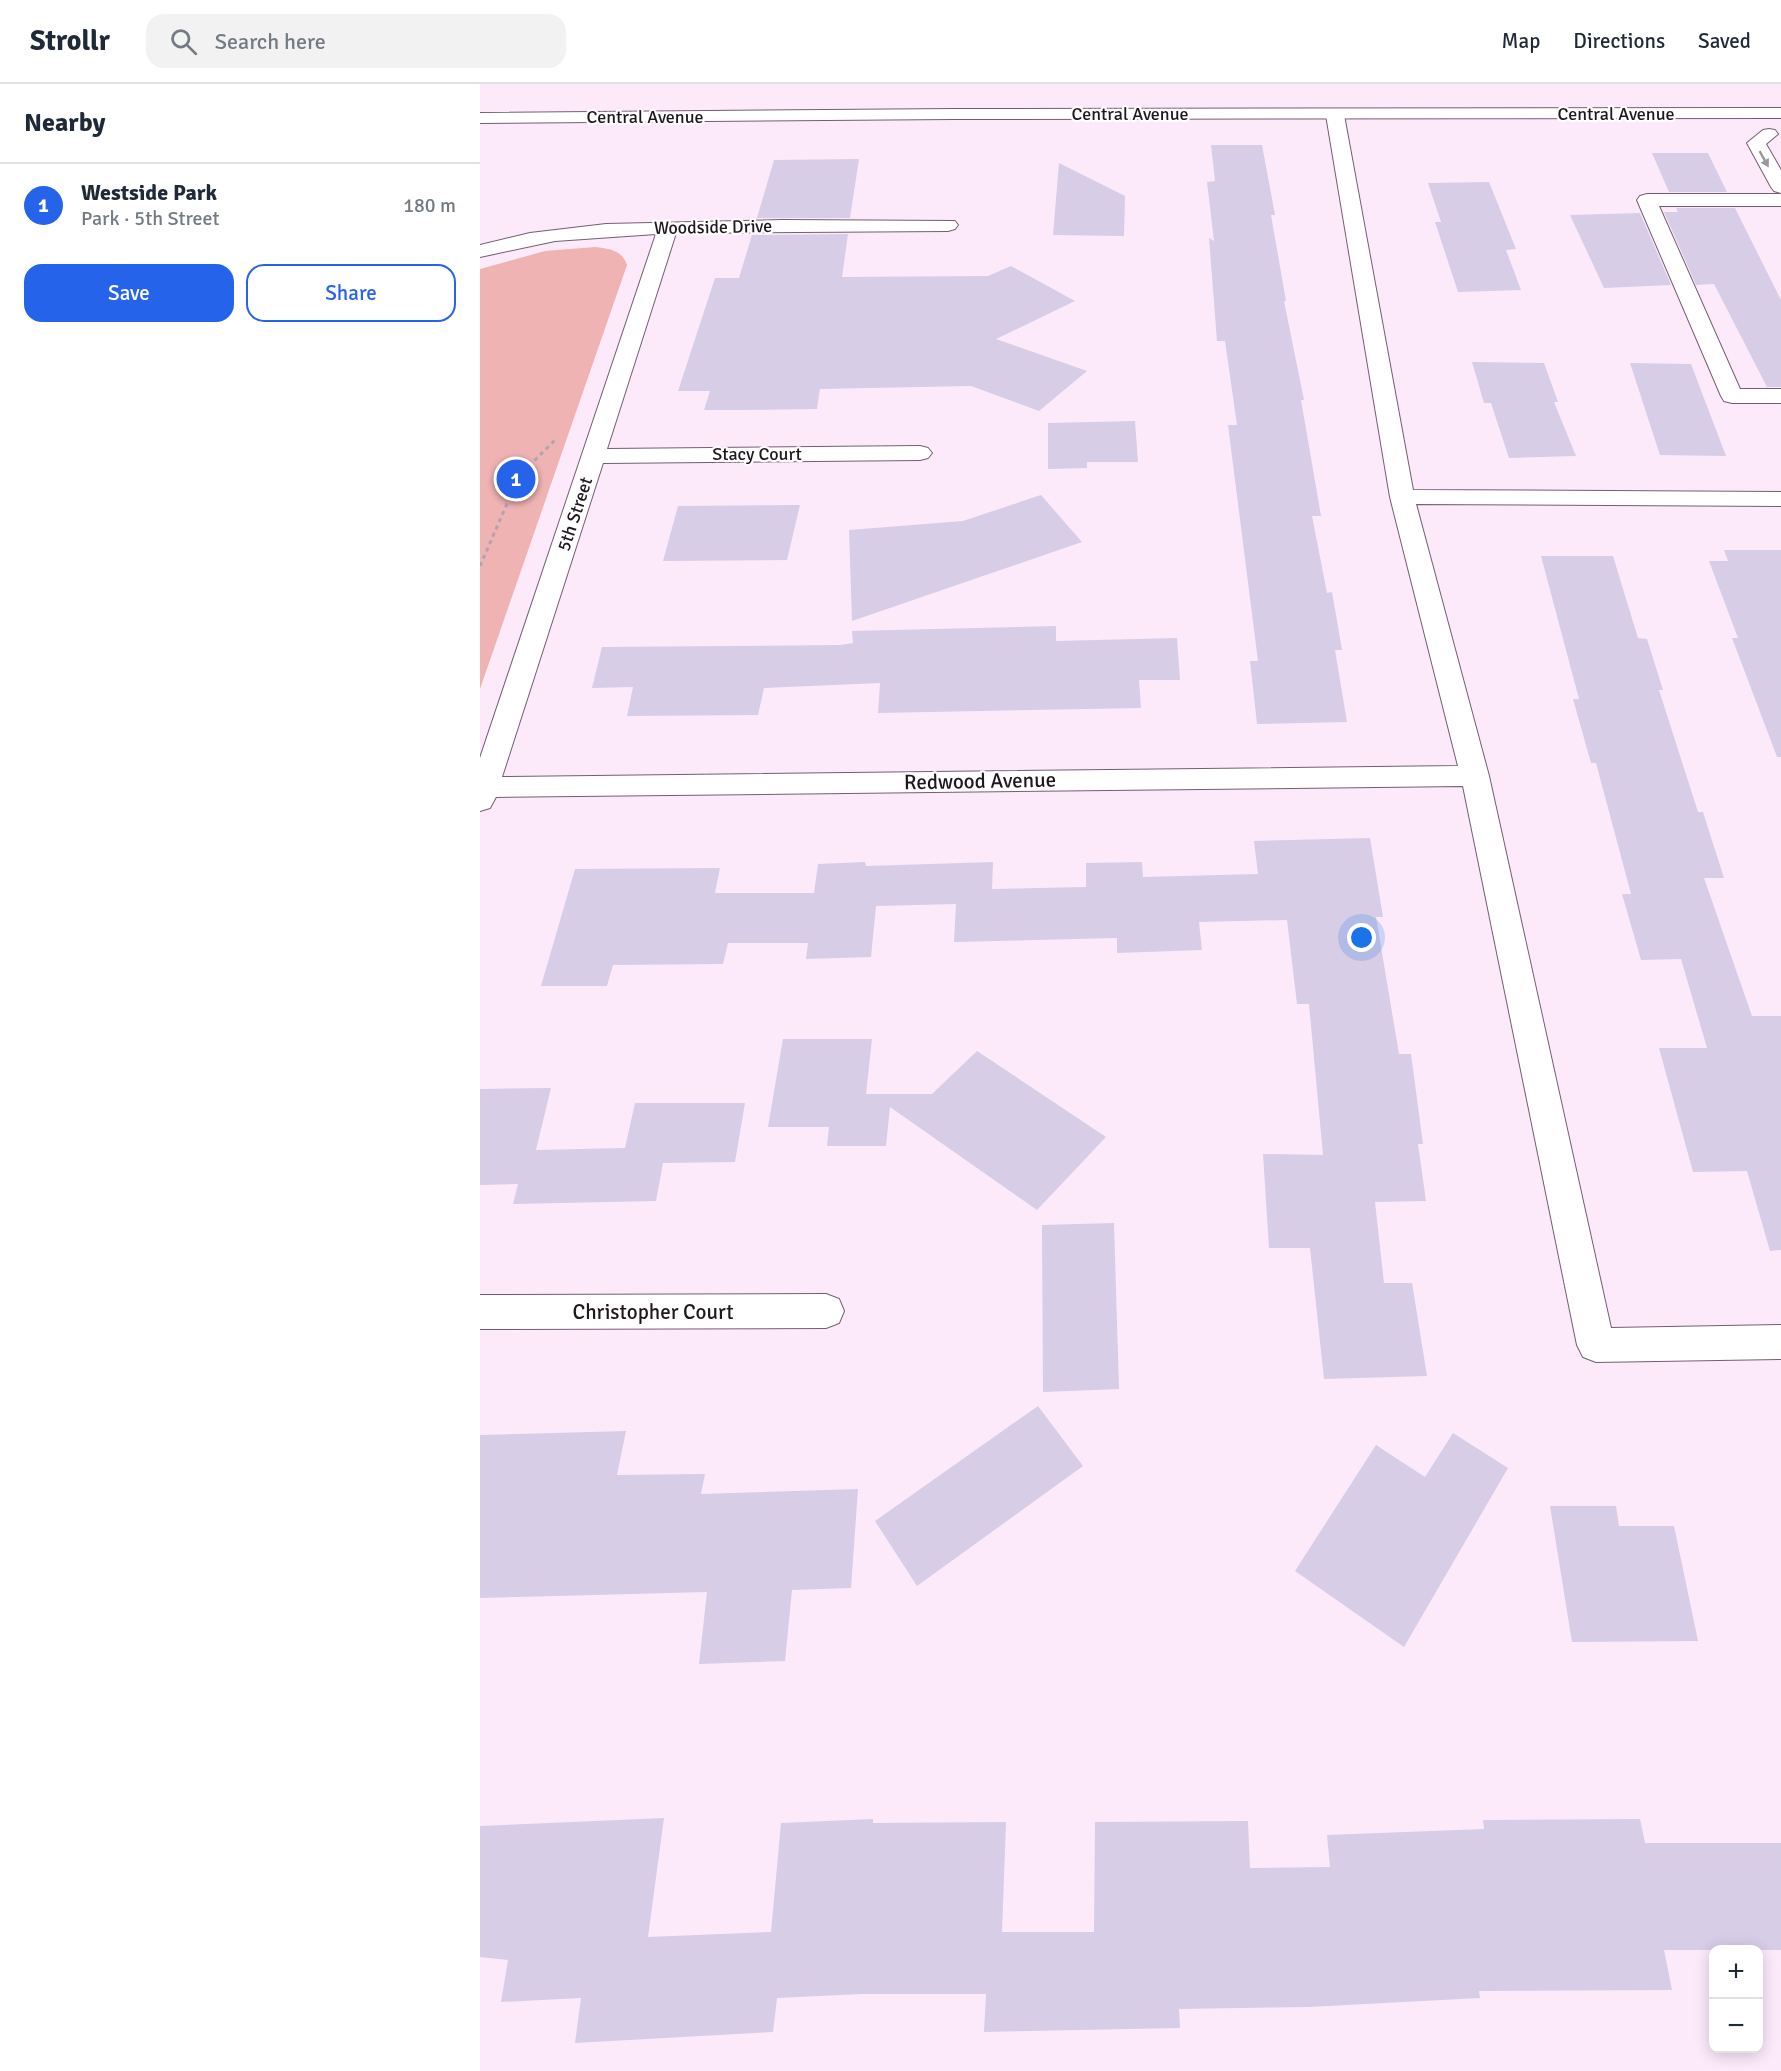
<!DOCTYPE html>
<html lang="en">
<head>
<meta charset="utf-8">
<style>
	body { margin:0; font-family:Signika,sans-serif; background:#f2f2f3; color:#1f2937 }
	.controls { position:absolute; right:18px; bottom:18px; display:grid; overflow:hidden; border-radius:12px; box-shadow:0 3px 15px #0003 }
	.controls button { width:54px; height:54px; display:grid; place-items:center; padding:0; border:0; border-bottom:2px solid #e0e1e3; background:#fff; color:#1f2937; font:30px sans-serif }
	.you { position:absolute; left:882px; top:854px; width:21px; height:21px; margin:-15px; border:4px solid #fff; border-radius:50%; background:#1a73e8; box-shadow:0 0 0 9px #1a73e833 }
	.badge { display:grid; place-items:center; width:39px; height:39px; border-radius:50%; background:#2563eb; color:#fff; font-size:20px; font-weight:700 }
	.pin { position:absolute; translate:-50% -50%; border:3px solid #fff; box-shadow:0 2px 6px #0006 }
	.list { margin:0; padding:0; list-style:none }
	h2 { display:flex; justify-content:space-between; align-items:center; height:78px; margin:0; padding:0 24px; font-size:26px }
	h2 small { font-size:20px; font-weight:400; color:#747a83 }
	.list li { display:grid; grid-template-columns:39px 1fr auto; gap:18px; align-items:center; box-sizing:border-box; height:84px; padding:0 24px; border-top:2px solid #e0e1e3 }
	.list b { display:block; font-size:22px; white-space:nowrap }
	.list p { margin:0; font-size:20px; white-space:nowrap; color:#747a83 }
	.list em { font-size:20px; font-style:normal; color:#747a83 }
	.actions { display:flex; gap:12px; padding:18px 24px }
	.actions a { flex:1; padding:14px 0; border:2px solid #2563eb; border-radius:18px; text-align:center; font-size:21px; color:#2563eb }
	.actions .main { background:#2563eb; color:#fff }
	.icon { flex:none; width:33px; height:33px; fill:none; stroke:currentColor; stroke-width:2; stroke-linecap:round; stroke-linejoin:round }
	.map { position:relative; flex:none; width:1301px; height:1987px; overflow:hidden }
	header { display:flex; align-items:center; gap:36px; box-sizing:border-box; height:84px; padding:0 30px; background:#fff; border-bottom:2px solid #e0e1e3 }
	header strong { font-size:28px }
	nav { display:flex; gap:33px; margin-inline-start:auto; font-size:21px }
	.search { width:420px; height:54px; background:#f2f2f3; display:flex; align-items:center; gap:15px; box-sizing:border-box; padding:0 21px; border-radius:18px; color:#747a83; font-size:22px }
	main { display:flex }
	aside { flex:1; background:#fff }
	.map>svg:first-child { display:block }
	.green { fill:#f0b3b4 }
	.building { fill:#d7cde7 }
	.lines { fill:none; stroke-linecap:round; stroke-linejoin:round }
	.minor-casing { stroke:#735f71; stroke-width:2 }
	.major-casing { stroke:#735f71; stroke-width:2 }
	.path { stroke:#b1a3b0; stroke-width:3; stroke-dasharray:4 4; stroke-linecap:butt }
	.minor { fill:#fff; fill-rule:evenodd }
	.major { fill:#fff; fill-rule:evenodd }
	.oneway { fill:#9a979a }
	.labels { text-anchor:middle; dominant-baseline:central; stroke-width:4.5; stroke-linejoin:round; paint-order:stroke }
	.far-street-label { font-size:18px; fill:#1f171e; stroke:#fefefe }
	.street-label { font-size:21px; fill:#1f171e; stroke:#fefefe }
</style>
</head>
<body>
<header>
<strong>Strollr</strong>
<div class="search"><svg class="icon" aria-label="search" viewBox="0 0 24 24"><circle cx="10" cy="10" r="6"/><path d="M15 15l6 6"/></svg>Search here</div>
<nav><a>Map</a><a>Directions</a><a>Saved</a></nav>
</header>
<main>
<aside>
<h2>Nearby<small></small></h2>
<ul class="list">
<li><span class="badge">1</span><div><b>Westside Park</b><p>Park · 5th Street</p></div><em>180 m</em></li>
</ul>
<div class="actions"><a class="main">Save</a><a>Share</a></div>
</aside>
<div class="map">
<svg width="1301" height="1987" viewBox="0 0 1301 1987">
	<rect width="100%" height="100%" fill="#fceafb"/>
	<path class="green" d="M115,163C130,165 142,166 147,181L0,605V185L65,167Z"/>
	<g class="building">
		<polygon points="731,61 782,61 795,131 791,131 806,217 804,217 824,316 821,316 841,432 832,432 847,509 852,508 862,566 855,566 867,638 777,640 770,577 778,577 748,341 757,341 745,257 737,257 729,154 734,157 727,98 735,97"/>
		<polygon points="1172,69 1228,69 1247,108 1189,108"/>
		<polygon points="379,75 370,134 277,134 294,76"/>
		<polygon points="579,79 645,112 644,152 573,151"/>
		<polygon points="1009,98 1036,165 1026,166 1041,206 978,208 955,138 961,138 948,99"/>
		<polygon points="1196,124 1255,124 1301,216 1301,303 1287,303 1234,200 1216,201 1184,128 1198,128"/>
		<polygon points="1160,129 1191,201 1124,204 1090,131"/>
		<polygon points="368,150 362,193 508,192 531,182 595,217 516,255 607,287 559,327 491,302 340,305 337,325 256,326 224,326 230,307 198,307 235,194 259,194 272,151"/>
		<polygon points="992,278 1064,279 1078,318 1074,318 1096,372 1029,374 1011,319 1004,319"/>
		<polygon points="1150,279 1211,280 1246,372 1180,371"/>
		<polygon points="655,337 658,378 607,378 607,384 568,385 568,339"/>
		<polygon points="561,411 602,458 372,537 369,446 483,437"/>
		<polygon points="320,421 307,476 183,477 198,422"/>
		<polygon points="1244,466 1301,466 1301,673 1297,673 1252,554 1258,554 1229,477 1248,477"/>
		<polygon points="1061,472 1133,472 1158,554 1167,555 1183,606 1179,606 1218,728 1223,728 1244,794 1224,794 1272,932 1301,932 1301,1166 1290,1167 1267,1087 1213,1088 1179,964 1227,964 1201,875 1161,876 1142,810 1151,810 1116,679 1111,679 1093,615 1099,615"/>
		<polygon points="576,542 576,557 697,554 700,596 659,596 661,624 605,625 398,629 400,599 284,604 278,631 147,632 153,603 112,604 122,563 360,561 373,559 372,547"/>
		<polygon points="890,754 903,833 896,833 919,970 931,970 943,1060 938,1060 946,1117 895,1118 904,1199 932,1199 947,1292 844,1295 830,1164 789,1164 783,1070 843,1071 829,920 817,920 807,836 719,838 722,866 637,869 637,854 474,858 476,820 396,822 391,873 326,875 328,859 248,859 243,880 133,881 127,902 61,902 95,785 240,784 235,809 334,809 338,780 385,778 386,782 513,778 512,805 606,803 606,779 662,778 663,793 778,790 774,757"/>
		<polygon points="303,955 392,955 386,1010 452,1010 497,967 626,1053 557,1126 410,1023 406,1062 347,1062 349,1043 288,1043"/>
		<polygon points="71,1004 56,1066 145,1064 155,1019 265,1019 255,1078 183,1079 176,1117 33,1120 38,1100 0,1101 0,1005"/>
		<polygon points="634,1139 639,1305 563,1308 562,1141"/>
		<polygon points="558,1322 603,1382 437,1502 395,1437"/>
		<polygon points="146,1347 137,1391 225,1390 221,1410 378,1405 371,1504 312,1506 305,1577 219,1580 227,1508 0,1514 0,1351"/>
		<polygon points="973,1349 1028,1384 924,1563 815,1487 896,1361 945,1393"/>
		<polygon points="1070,1422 1136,1422 1139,1442 1194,1442 1218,1557 1092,1558"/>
		<polygon points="184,1734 168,1853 291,1848 301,1739 393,1735 393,1739 526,1738 522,1848 614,1848 615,1738 768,1737 770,1784 850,1783 847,1751 1004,1745 1003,1736 1160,1735 1165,1759 1301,1759 1301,1866 1184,1866 1192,1906 999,1907 1000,1914 829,1923 699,1925 700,1944 504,1948 506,1910 382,1910 297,1914 293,1948 95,1959 101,1914 21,1918 28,1876 0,1873 0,1742"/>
	</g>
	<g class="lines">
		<defs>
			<g id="minor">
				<polygon points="855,26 861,27 864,31 933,406 1301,408 1301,422 936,420 1009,692 1131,1244 1301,1241 1301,1275 1116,1278 1103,1273 1097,1261 983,702 16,713 10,724 0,727 0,674 176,150 75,157 0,173 0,161 50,149 126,140 302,136 475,137 478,141 475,145 468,147 196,149 127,365 440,362 448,364 452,369 448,374 440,376 123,379 22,693 978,682 910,413 846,31 849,27"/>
				<polygon points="1289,45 1295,46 1298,50 1286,60 1301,86 1301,109 1294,107 1291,103 1267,59 1283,46"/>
				<polygon points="1167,110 1301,110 1301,122 1179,122 1260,305 1301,305 1301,319 1252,319 1244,317 1241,312 1157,116 1160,112"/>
				<polygon points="346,1210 359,1215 364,1227 359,1239 346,1244 0,1245 0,1211"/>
			</g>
			<polygon id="major" points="1301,24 1301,34 473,35 0,39 0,29 473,25"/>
		</defs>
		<use href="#minor" class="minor-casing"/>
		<use href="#major" class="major-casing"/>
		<polyline class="path" points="0,482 39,392 76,355"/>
		<use href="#minor" class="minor"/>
		<use href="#major" class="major"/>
	</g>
	<defs><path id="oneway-solid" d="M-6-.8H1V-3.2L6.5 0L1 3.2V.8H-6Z" transform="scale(1.5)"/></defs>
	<use class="oneway" href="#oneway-solid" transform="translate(1284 75) rotate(61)"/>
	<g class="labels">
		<g class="far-street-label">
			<text x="650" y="30">Central Avenue</text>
			<text x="1136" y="30">Central Avenue</text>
			<text x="165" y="33">Central Avenue</text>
			<text transform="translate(233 143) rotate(-1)">Woodside Drive</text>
			<text x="277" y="370">Stacy Court</text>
			<text transform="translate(95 430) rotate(-72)">5th Street</text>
		</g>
		<g class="street-label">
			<text transform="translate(500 697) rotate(-1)">Redwood Avenue</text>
			<text x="173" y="1228">Christopher Court</text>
		</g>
	</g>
</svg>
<div class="controls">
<button>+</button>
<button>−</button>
</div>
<div class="you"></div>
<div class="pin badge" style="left:36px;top:395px">1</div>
</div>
</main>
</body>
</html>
